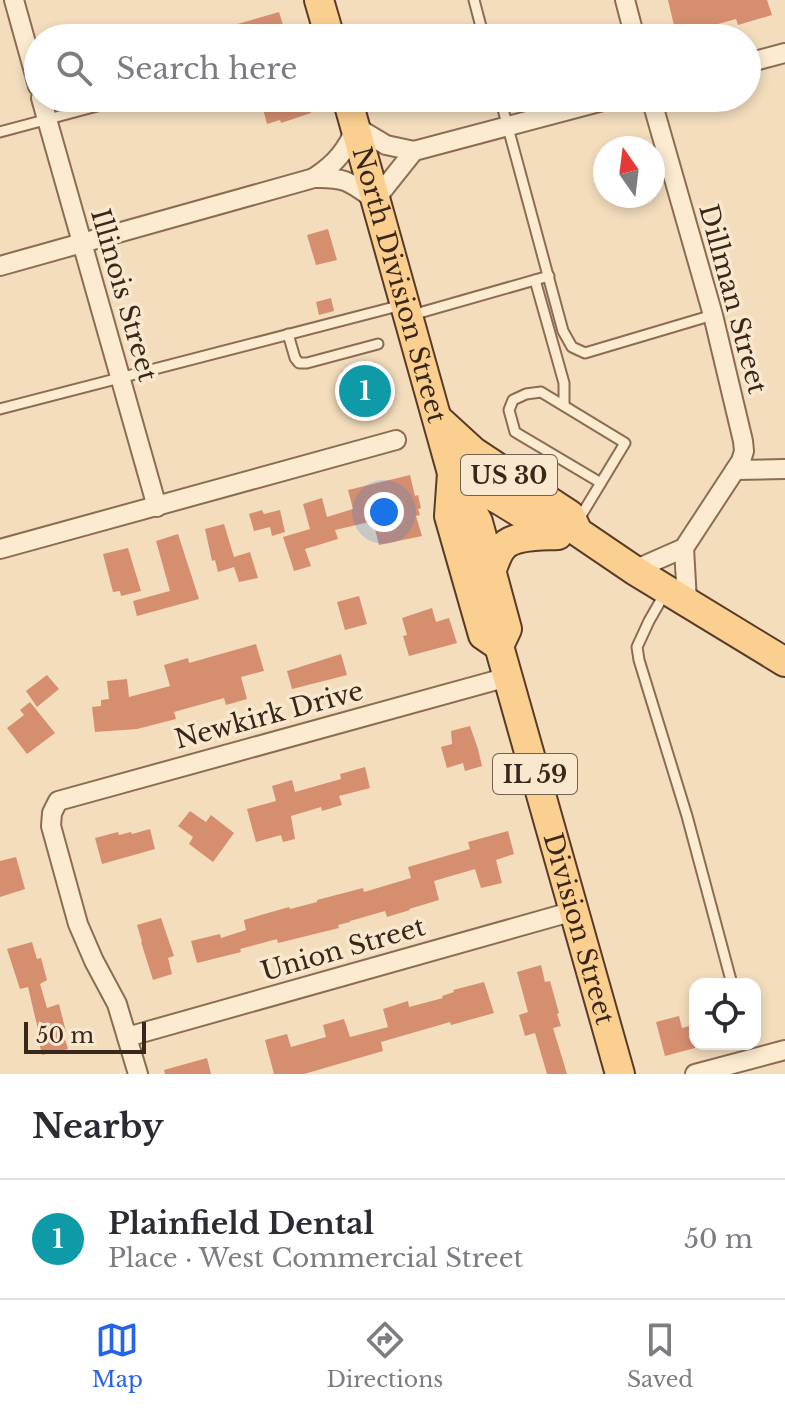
<!DOCTYPE html>
<html lang="en">
<head>
<meta charset="utf-8">
<style>
	body { margin:0; font-family:"Libre Baskerville",serif; background:#f2f2f3; color:#2b2b33 }
	.controls { position:absolute; right:24px; bottom:24px; display:grid; overflow:hidden; border-radius:16px; box-shadow:0 4px 12px #0003 }
	.controls button { width:72px; height:72px; display:grid; place-items:center; padding:0; border:0; border-bottom:2px solid #e1e1e2; background:#fff; color:#2b2b33; font:40px sans-serif }
	.compass { position:absolute; left:593px; top:136px; width:72px; height:72px; border-radius:50%; background:#fff; box-shadow:0 4px 12px #0003; rotate:346deg }
	.scale { position:absolute; left:24px; bottom:20px; width:122px; box-sizing:border-box; padding-left:8px; border:4px solid #3a271b; border-top:0; font-size:22px; line-height:28px; white-space:nowrap; color:#3a271b; -webkit-text-stroke:6px #f9e8ce; paint-order:stroke }
	.you { position:absolute; left:384px; top:512px; width:28px; height:28px; margin:-20px; border:6px solid #fff; border-radius:50%; background:#1a73e8; box-shadow:0 0 0 12px #1a73e833 }
	.badge { display:grid; place-items:center; width:52px; height:52px; border-radius:50%; background:#2563eb; color:#fff; font-size:26px; font-weight:700 }
	.pin { position:absolute; translate:-50% -50%; border:4px solid #fff; box-shadow:0 2px 8px #0006 }
	.list { margin:0; padding:0; list-style:none }
	h2 { display:flex; justify-content:space-between; align-items:center; height:104px; margin:0; padding:0 32px; font-size:34px }
	h2 small { font-size:26px; font-weight:400; color:#7c7c81 }
	.list li { display:grid; grid-template-columns:52px 1fr auto; gap:24px; align-items:center; box-sizing:border-box; height:120px; padding:0 32px; border-top:2px solid #e1e1e2 }
	.list b { display:block; font-size:30px; white-space:nowrap }
	.list p { margin:0; font-size:26px; white-space:nowrap; color:#7c7c81 }
	.list em { font-size:26px; font-style:normal; color:#7c7c81 }
	.icon { flex:none; width:44px; height:44px; fill:none; stroke:currentColor; stroke-width:2; stroke-linecap:round; stroke-linejoin:round }
	.map { position:relative; flex:none; width:785px; height:1074px; overflow:hidden }
	.search { position:absolute; background:#fff; box-shadow:0 4px 12px #0003; left:24px; right:24px; top:24px; height:88px; display:flex; align-items:center; gap:20px; box-sizing:border-box; padding:0 28px; border-radius:44px; color:#7c7c81; font-size:30px }
	.sheet { height:224px; background:#fff }
	nav { display:flex; justify-content:space-around; align-items:center; box-sizing:border-box; height:112px; border-top:2px solid #e1e1e2; background:#fff; font-size:22px; color:#7c7c81 }
	nav a { display:grid; justify-items:center; gap:4px }
	nav .on { color:#2563eb }
	.map>svg:first-child { display:block }
	.building { fill:#d58f6f }
	.lines { fill:none; stroke-linecap:round; stroke-linejoin:round }
	.service-casing { stroke:#8d6c54; stroke-width:13 }
	.minor-casing { stroke:#8d6c54; stroke-width:22 }
	.primary-casing { stroke:#593b29; stroke-width:32 }
	.service { stroke:#fcebd1; stroke-width:9 }
	.minor { stroke:#fcebd1; stroke-width:18 }
	.primary { stroke:#fbcf90; stroke-width:28 }
	.labels { text-anchor:middle; dominant-baseline:central; stroke-width:7; stroke-linejoin:round; paint-order:stroke }
	.shield { fill:#f9e8ce; stroke:#736151; stroke-width:2 }
	.shield-label { font-size:24px; font-weight:bold; fill:#3a271b }
	.street-label { font-size:26px; fill:#3a271b; stroke:#f9e8ce }
</style>
</head>
<body>
<div class="map">
<svg width="785" height="1074" viewBox="0 0 785 1074">
	<rect width="100%" height="100%" fill="#f3ddbd"/>
	<g class="building">
		<polygon points="668,0 767,0 772,15 738,25 736,19 700,29 702,38 677,38"/>
		<polygon points="279,12 285,31 260,38 238,38 234,25"/>
		<polygon points="281,98 307,98 311,113 281,123 280,120 267,124 262,105"/>
		<polygon points="328,229 337,260 316,265 307,235"/>
		<polygon points="331,298 334,311 319,315 316,302"/>
		<polygon points="375,362 389,410 355,419 341,371"/>
		<polygon points="410,475 415,496 418,495 421,508 418,509 420,515 416,516 422,536 379,545 373,521 335,530 338,539 305,549 311,566 294,571 283,537 310,529 303,504 322,498 327,517 353,509 348,490"/>
		<polygon points="262,510 264,514 280,510 285,532 272,536 270,527 254,531 249,514"/>
		<polygon points="224,524 234,557 250,552 258,578 239,582 234,567 218,572 215,560 212,561 205,529"/>
		<polygon points="178,534 199,599 137,616 133,601 170,591 156,541"/>
		<polygon points="128,548 141,591 121,596 120,591 113,592 103,554"/>
		<polygon points="359,596 367,624 345,630 337,602"/>
		<polygon points="432,608 436,622 449,618 457,643 409,656 403,636 407,635 402,618"/>
		<polygon points="256,644 264,671 241,677 247,699 226,705 224,698 174,712 176,719 137,729 95,732 92,707 101,706 101,700 109,699 107,681 127,679 129,697 170,686 164,665 188,658 189,663"/>
		<polygon points="341,654 347,675 292,689 287,671"/>
		<polygon points="47,675 59,689 37,707 26,691"/>
		<polygon points="30,702 55,733 27,754 7,728 24,715 20,710"/>
		<polygon points="470,726 478,749 482,766 465,771 463,763 447,768 441,747 452,744 451,731"/>
		<polygon points="365,767 370,788 339,796 342,805 322,811 321,807 291,816 295,839 283,842 281,835 256,842 247,809 276,801 272,786 292,780 295,792 341,779 340,774"/>
		<polygon points="190,811 206,822 211,815 234,833 213,862 189,844 193,837 178,826"/>
		<polygon points="150,829 155,849 102,864 95,838 118,832 119,835 131,832 132,834"/>
		<polygon points="508,831 514,854 496,860 502,883 481,888 475,869 434,881 439,900 409,909 410,910 387,917 385,911 350,921 350,922 338,925 339,928 278,943 277,939 240,949 241,952 197,963 191,941 220,934 221,938 246,930 244,920 289,907 290,909 317,902 317,900 363,888 364,892 411,878 408,867 470,849 468,842"/>
		<polygon points="16,857 25,889 0,897 0,861"/>
		<polygon points="161,918 174,956 168,958 172,974 153,980 141,942 142,942 137,925"/>
		<polygon points="32,942 37,959 41,958 47,980 40,984 47,1008 59,1004 66,1032 63,1033 68,1049 42,1055 38,1038 40,1038 28,987 20,989 7,949"/>
		<polygon points="541,965 545,982 550,981 559,1013 557,1014 561,1026 553,1028 567,1074 547,1074 535,1033 525,1036 519,1015 528,1012 517,972"/>
		<polygon points="484,982 494,1013 451,1025 450,1022 381,1042 383,1051 304,1074 274,1074 265,1040 287,1034 291,1047 326,1037 323,1025 344,1019 350,1037 388,1027 383,1009 408,1001 409,1007 443,998 442,996 454,992 453,990"/>
		<polygon points="679,1016 682,1028 693,1025 695,1048 665,1056 656,1022"/>
		<polygon points="207,1058 211,1074 165,1074 164,1070"/>
	</g>
	<g class="lines">
		<defs>
			<g id="service">
				<polyline points="474,0 484,38"/>
				<polyline points="500,98 563,331 572,347 585,353 713,315"/>
				<polyline points="0,132 127,98"/>
				<polyline points="535,280 564,383 564,405"/>
				<polyline points="412,315 549,276"/>
				<polyline points="288,334 295,358 299,363 307,363 378,344"/>
				<polyline points="0,409 402,305"/>
				<polyline points="579,519 625,443 541,392 526,394 513,400 509,410 515,432 601,483"/>
				<polyline points="665,593 649,621 637,647 639,660 687,816 732,984"/>
			</g>
			<g id="minor">
				<polyline points="14,0 38,86"/>
				<polyline points="625,0 635,38"/>
				<polyline points="747,63 785,53"/>
				<polyline points="41,98 157,507"/>
				<path d="M315,177C335,164 347,150 356,127L386,145L414,151L614,98"/>
				<path d="M0,266L314,178C346,177 350,182 375,200L414,151"/>
				<polyline points="735,470 785,469"/>
				<polyline points="684,548 687,601"/>
				<polyline points="0,549 396,440"/>
				<polyline points="634,570 684,548 741,461 744,451 743,441 713,315 651,98"/>
				<polyline points="127,1037 574,911"/>
				<polyline points="138,1074 117,1004 94,961 78,924 51,826 52,813 58,801 508,677"/>
				<polyline points="695,1074 785,1050"/>
			</g>
			<g id="primary">
				<polyline points="319,0 330,38"/>
				<path id="s1" d="M347,98L452,473L478,522L507,629L499,646"/>
				<polyline points="438,419 474,452 570,515 578,532 634,570 785,662"/>
				<path id="s2" d="M452,473L449,516L483,635L499,646L620,1074"/>
				<polyline points="452,474 501,501 556,535"/>
				<path d="M491,572C494,564 497,554 502,548C513,534 542,536 558,535"/>
			</g>
		</defs>
		<use href="#service" class="service-casing"/>
		<use href="#minor" class="minor-casing"/>
		<use href="#primary" class="primary-casing"/>
		<use href="#service" class="service"/>
		<use href="#minor" class="minor"/>
		<use href="#primary" class="primary"/>
	</g>
	<g class="labels">
		<g class="shield">
			<rect x="461" y="455" width="96" height="40" rx="6"/>
			<rect x="493" y="754" width="84" height="40" rx="6"/>
		</g>
		<g class="shield-label">
			<text x="509" y="475">US 30</text>
			<text x="535" y="774">IL 59</text>
		</g>
		<g class="street-label">
			<text stroke="none"><textPath href="#s1" startOffset="194">North Division Street</textPath></text>
			<text transform="translate(124 295) rotate(74)">Illinois Street</text>
			<text transform="translate(733 299) rotate(75)">Dillman Street</text>
			<text transform="translate(269 715) rotate(-15)">Newkirk Drive</text>
			<text stroke="none"><textPath href="#s2" startOffset="480">Division Street</textPath></text>
			<text transform="translate(343 949) rotate(-16)">Union Street</text>
		</g>
	</g>
</svg>
<div class="controls">
<button><svg class="icon" aria-label="locate" viewBox="0 0 24 24"><circle cx="12" cy="12" r="6"/><path d="M12 2v4M12 18v4M2 12h4M18 12h4"/></svg></button>
</div>
<svg class="compass" viewBox="-18 -18 36 36"><path d="M0-13l5 13h-10z" fill="#e53935"/><path d="M0 13l5-13h-10z" fill="#7c7c81"/></svg>
<div class="scale">50 m</div>
<div class="you"></div>
<div class="pin badge" style="left:365px;top:391px;background:#0f9aa8">1</div>
<div class="search"><svg class="icon" aria-label="search" viewBox="0 0 24 24"><circle cx="10" cy="10" r="6"/><path d="M15 15l6 6"/></svg>Search here</div>
</div>
<section class="sheet">
<h2>Nearby<small></small></h2>
<ul class="list">
<li><span class="badge" style="background:#0f9aa8">1</span><div><b>Plainfield Dental</b><p>Place · West Commercial Street</p></div><em>50 m</em></li>
</ul>
</section>
<nav>
<a class="on"><svg class="icon" aria-label="map" viewBox="0 0 24 24"><path d="M3 6l6-2 6 2 6-2v14l-6 2-6-2-6 2zM9 4v14M15 6v14"/></svg>Map</a>
<a><svg class="icon" aria-label="directions" viewBox="0 0 24 24"><path d="M12 3l9 9-9 9-9-9zM9 14v-3h6M13 9l2 2-2 2"/></svg>Directions</a>
<a><svg class="icon" aria-label="saved" viewBox="0 0 24 24"><path d="M7 4h10v16l-5-4-5 4z"/></svg>Saved</a>
</nav>
</body>
</html>
